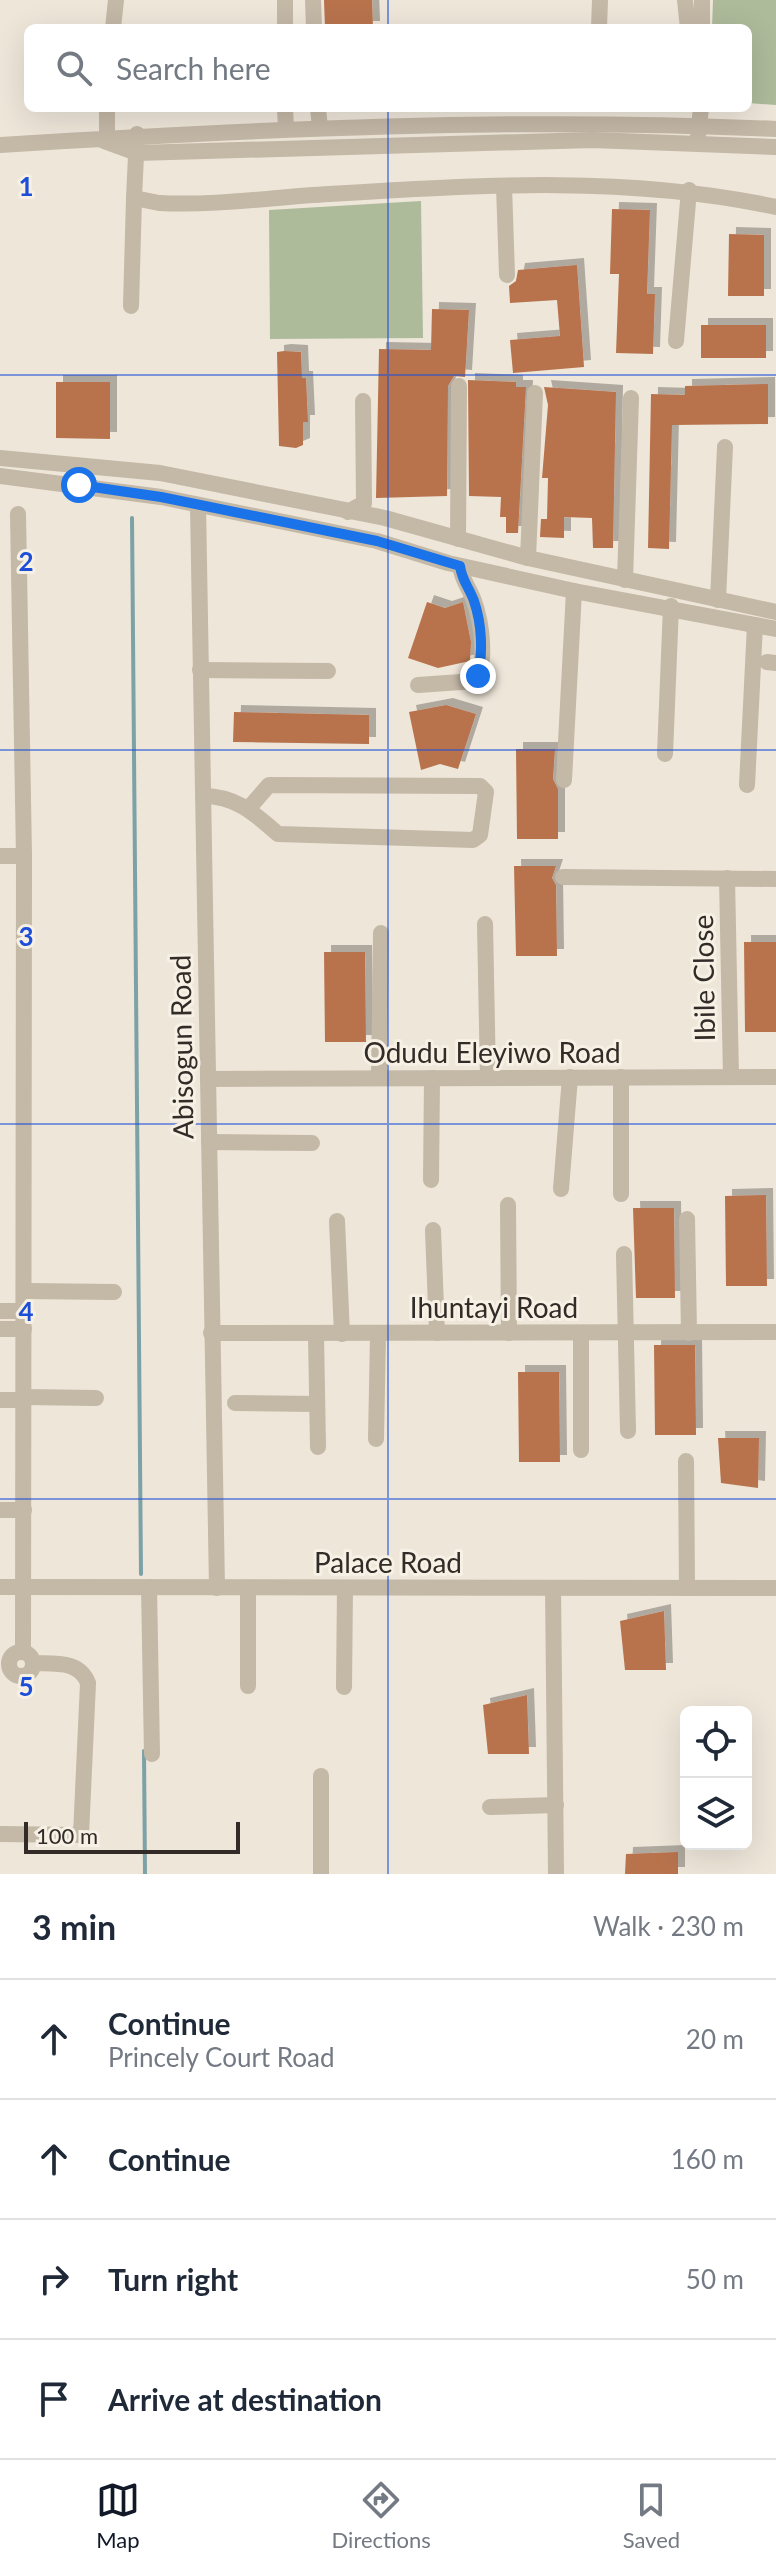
<!DOCTYPE html>
<html lang="en">
<head>
<meta charset="utf-8">
<style>
	body { margin:0; font-family:Lato,sans-serif; background:#f2f2f3; color:#1f2937 }
	.controls { position:absolute; right:24px; bottom:24px; display:grid; overflow:hidden; border-radius:12px; box-shadow:0 8px 32px #0002 }
	.controls button { width:72px; height:72px; display:grid; place-items:center; padding:0; border:0; border-bottom:2px solid #e0e1e3; background:#fff; color:#1f2937; font:40px sans-serif }
	.scale { position:absolute; left:24px; bottom:20px; width:216px; box-sizing:border-box; padding-left:8px; border:4px solid #322b27; border-top:0; font-size:22px; line-height:28px; white-space:nowrap; color:#322b27; -webkit-text-stroke:6px #f6f0e5; paint-order:stroke }
	.stop { position:absolute; width:24px; height:24px; margin:-18px; border:6px solid #1a73e8; border-radius:50%; background:#fff }
	.stop.end { background:#1a73e8; border-color:#fff; box-shadow:0 2px 8px #0008 }
	.list { margin:0; padding:0; list-style:none }
	h2 { display:flex; justify-content:space-between; align-items:center; height:104px; margin:0; padding:0 32px; font-size:34px }
	h2 small { font-size:26px; font-weight:400; color:#747a83 }
	.list li { display:grid; grid-template-columns:52px 1fr auto; gap:24px; align-items:center; box-sizing:border-box; height:120px; padding:0 32px; border-top:2px solid #e0e1e3 }
	.list b { display:block; font-size:30px; white-space:nowrap }
	.list p { margin:0; font-size:26px; white-space:nowrap; color:#747a83 }
	.list em { font-size:26px; font-style:normal; color:#747a83 }
	.icon { flex:none; width:44px; height:44px; fill:none; stroke:currentColor; stroke-width:2; stroke-linecap:round; stroke-linejoin:round }
	.map { position:relative; flex:none; width:776px; height:1874px; overflow:hidden }
	.search { position:absolute; background:#fff; box-shadow:0 8px 32px #0002; left:24px; right:24px; top:24px; height:88px; display:flex; align-items:center; gap:20px; box-sizing:border-box; padding:0 28px; border-radius:12px; color:#747a83; font-size:30px }
	.sheet { height:584px; background:#fff }
	nav { display:flex; justify-content:space-around; align-items:center; box-sizing:border-box; height:112px; border-top:2px solid #e0e1e3; background:#fff; font-size:22px; color:#747a83 }
	nav a { display:grid; justify-items:center; gap:4px }
	nav .on { color:#111827 }
	.map>svg:first-child { display:block }
	.green { fill:#adbb9b }
	.lines { fill:none; stroke-linecap:round; stroke-linejoin:round }
	.stream { stroke:#7ca1a7; stroke-width:4 }
	.building { fill:#b8734e; filter:url(#shadow) }
	.minor { stroke:#c4b8a7; stroke-width:16 }
	.route { stroke:#1a73e8; stroke-width:10 }
	.grid { fill:none; stroke:#1d4ed8; stroke-width:2; stroke-opacity:0.55 }
	.labels { text-anchor:middle; dominant-baseline:central; stroke-width:6; stroke-linejoin:round; paint-order:stroke }
	.street-label { font-size:28px; fill:#322b27; stroke:#f6f0e5 }
	.grid-label { font-size:26px; text-anchor:middle; font-weight:bold; fill:#1d4ed8; stroke:#f6f0e5; stroke-width:6; stroke-linejoin:round; paint-order:stroke }
</style>
</head>
<body>
<div class="map">
<svg width="776" height="1874" viewBox="0 0 776 1874">
	<defs>
		<filter id="shadow"><feDropShadow dx="7" dy="-7" stdDeviation="0" flood-color="#0004"/></filter>
	</defs>
	<rect width="100%" height="100%" fill="#eee6d9"/>
	<g class="green">
		<polygon points="713,0 776,0 776,105 748,103 748,28 712,28"/>
		<polygon points="421,201 423,338 270,339 269,210"/>
	</g>
	<g class="lines">
		<g class="stream">
			<polyline points="132,518 141,1574"/>
			<polyline points="144,1751 145,1874"/>
		</g>
	</g>
	<g class="building">
		<polygon points="324,0 372,0 373,28 325,28"/>
		<polygon points="612,209 650,210 647,294 655,294 653,354 616,353 619,274 610,274"/>
		<polygon points="729,234 764,235 764,296 728,296"/>
		<polygon points="577,265 584,367 513,373 510,340 560,336 557,300 510,303 509,286 516,281 518,270"/>
		<polygon points="432,309 469,310 465,377 454,376 448,386 447,496 376,498 379,349 431,350"/>
		<rect x="701" y="325" width="65" height="33"/>
		<polygon points="284,351 301,352 302,378 306,378 308,422 303,422 303,445 296,448 279,446 277,352"/>
		<polygon points="468,380 516,382 516,387 526,387 518,533 506,533 506,517 500,517 501,497 469,496"/>
		<polygon points="56,382 110,382 110,439 56,438"/>
		<polygon points="768,384 768,424 672,425 669,549 648,548 651,394 685,395 685,386"/>
		<polygon points="544,387 616,392 613,548 593,548 592,518 564,517 564,538 540,537 541,519 547,519 548,478 542,478 548,405"/>
		<polygon points="427,602 445,608 463,602 471,642 470,661 438,668 408,658"/>
		<polygon points="446,705 476,714 458,769 440,764 421,770 409,712"/>
		<polygon points="234,712 369,715 369,744 233,742"/>
		<polygon points="516,749 555,749 553,779 558,789 558,839 517,839"/>
		<polygon points="514,866 556,866 552,878 556,885 557,956 516,956"/>
		<polygon points="744,942 776,942 776,1032 745,1032"/>
		<polygon points="324,952 365,952 366,1042 325,1042"/>
		<polygon points="766,1195 767,1286 726,1286 725,1196"/>
		<polygon points="633,1208 674,1208 675,1298 636,1298"/>
		<polygon points="654,1345 695,1345 696,1435 655,1435"/>
		<polygon points="518,1372 559,1372 560,1462 519,1462"/>
		<polygon points="718,1438 759,1438 758,1488 721,1483"/>
		<polygon points="664,1611 666,1670 625,1670 620,1621"/>
		<polygon points="527,1695 529,1754 488,1754 483,1705"/>
		<polygon points="678,1852 678,1874 625,1874 626,1854"/>
	</g>
	<g class="lines">
		<g class="minor">
			<polyline points="313,0 314,28"/>
			<polyline points="685,0 688,28"/>
			<polyline points="113,28 116,0"/>
			<polyline points="285,28 285,0"/>
			<polyline points="599,28 600,0"/>
			<polyline points="702,28 702,0"/>
			<polyline points="285,108 286,129"/>
			<polyline points="318,108 320,128"/>
			<path d="M137,134L134,198L159,203C215,206 274,197 329,194C478,185 629,175 776,207"/>
			<polyline points="698,135 701,108"/>
			<polyline points="107,138 107,108"/>
			<polyline points="104,141 137,153 592,140 776,147"/>
			<path d="M0,145C259,129 517,117 776,129"/>
			<polyline points="504,186 507,275"/>
			<polyline points="131,306 134,198"/>
			<polyline points="676,341 689,190"/>
			<polyline points="0,458 160,473 385,518 528,558 776,612"/>
			<polyline points="0,476 161,497 377,541 448,563 574,591 776,629"/>
			<polyline points="198,505 217,1588"/>
			<polyline points="348,512 364,503 363,401"/>
			<polyline points="18,514 24,856 23,1652"/>
			<polyline points="458,539 459,386"/>
			<polyline points="528,558 535,393"/>
			<polyline points="625,580 631,398"/>
			<polyline points="718,600 725,447"/>
			<polyline points="767,662 776,663"/>
			<polyline points="200,670 328,671"/>
			<path d="M418,685L475,681C488,662 481,621 474,601C469,587 462,581 460,566"/>
			<polyline points="665,754 671,606"/>
			<polyline points="564,780 574,591"/>
			<polyline points="747,785 755,625"/>
			<path d="M203,796C236,796 254,813 278,834L473,840L480,835L486,792L480,786L269,785L249,808"/>
			<polyline points="0,856 24,856"/>
			<polyline points="563,877 776,879"/>
			<polyline points="727,878 731,1077"/>
			<polyline points="485,924 488,1078"/>
			<polyline points="379,1078 381,933"/>
			<polyline points="208,1079 776,1077"/>
			<polyline points="209,1142 312,1143"/>
			<polyline points="431,1180 432,1078"/>
			<polyline points="561,1189 570,1077"/>
			<polyline points="621,1194 621,1077"/>
			<polyline points="508,1205 509,1333"/>
			<polyline points="687,1219 689,1333"/>
			<polyline points="337,1221 342,1334"/>
			<polyline points="433,1230 437,1333"/>
			<polyline points="624,1254 628,1431"/>
			<polyline points="24,1291 114,1292"/>
			<polyline points="0,1311 24,1311"/>
			<polyline points="0,1329 24,1329"/>
			<polyline points="211,1333 776,1332"/>
			<polyline points="316,1335 318,1447"/>
			<polyline points="24,1397 96,1398"/>
			<polyline points="0,1400 24,1400"/>
			<polyline points="235,1403 317,1404"/>
			<polyline points="376,1439 378,1334"/>
			<polyline points="581,1450 581,1333"/>
			<polyline points="686,1461 687,1588"/>
			<polyline points="0,1510 24,1510"/>
			<polyline points="0,1587 776,1588"/>
			<polyline points="149,1587 152,1754"/>
			<polyline points="248,1588 248,1686"/>
			<polyline points="553,1588 556,1874"/>
			<circle cx="21" cy="1664" r="12"/>
			<polyline points="344,1687 345,1588"/>
			<polyline points="321,1776 321,1874"/>
			<polyline points="490,1807 556,1805"/>
			<path d="M0,1834L81,1835L88,1683C79,1660 55,1664 33,1663"/>
		</g>
	</g>
	<g class="lines">
		<path class="route" d="M79,485L161,497L377,541L460,566C462,581 469,587 474,601C482,624 483,653 478,676"/>
	</g>
	<path class="grid" d="M388,0V28M388,108V1874M0,375H776M0,750H776M0,1124H776M0,1499H776"/>
	<g class="labels">
		<g class="street-label">
			<text transform="translate(703 978) rotate(-91)">Ibile Close</text>
			<text transform="translate(181 1047) rotate(-91)">Abisogun Road</text>
			<text x="492" y="1052">Odudu Eleyiwo Road</text>
			<text x="494" y="1307">Ihuntayi Road</text>
			<text x="388" y="1562">Palace Road</text>
		</g>
	</g>
	<g class="grid-label">
		<text x="26" y="196">1</text>
		<text x="26" y="571">2</text>
		<text x="26" y="946">3</text>
		<text x="26" y="1321">4</text>
		<text x="26" y="1696">5</text>
	</g>
</svg>
<div class="controls">
<button><svg class="icon" aria-label="locate" viewBox="0 0 24 24"><circle cx="12" cy="12" r="6"/><path d="M12 2v4M12 18v4M2 12h4M18 12h4"/></svg></button>
<button><svg class="icon" aria-label="layers" viewBox="0 0 24 24"><path d="M12 4l9 5-9 5-9-5zM3 14l9 5 9-5"/></svg></button>
</div>
<div class="scale">100 m</div>
<div class="stop" style="left:79px;top:485px"></div>
<div class="stop end" style="left:478px;top:676px"></div>
<div class="search"><svg class="icon" aria-label="search" viewBox="0 0 24 24"><circle cx="10" cy="10" r="6"/><path d="M15 15l6 6"/></svg>Search here</div>
</div>
<section class="sheet">
<h2>3 min<small>Walk · 230 m</small></h2>
<ul class="list">
<li><svg class="icon" aria-label="ahead" viewBox="0 0 24 24"><path d="M12 20V5M6 11l6-6 6 6"/></svg><div><b>Continue</b><p>Princely Court Road</p></div><em>20 m</em></li>
<li><svg class="icon" aria-label="ahead" viewBox="0 0 24 24"><path d="M12 20V5M6 11l6-6 6 6"/></svg><div><b>Continue</b></div><em>160 m</em></li>
<li><svg class="icon" aria-label="right" viewBox="0 0 24 24"><path d="M7 20v-9h11M14 6l5 5-5 5"/></svg><div><b>Turn right</b></div><em>50 m</em></li>
<li><svg class="icon" aria-label="arrive" viewBox="0 0 24 24"><path d="M6 21V4h12l-3 4 3 4H6"/></svg><div><b>Arrive at destination</b></div></li>
</ul>
</section>
<nav>
<a class="on"><svg class="icon" aria-label="map" viewBox="0 0 24 24"><path d="M3 6l6-2 6 2 6-2v14l-6 2-6-2-6 2zM9 4v14M15 6v14"/></svg>Map</a>
<a><svg class="icon" aria-label="directions" viewBox="0 0 24 24"><path d="M12 3l9 9-9 9-9-9zM9 14v-3h6M13 9l2 2-2 2"/></svg>Directions</a>
<a><svg class="icon" aria-label="saved" viewBox="0 0 24 24"><path d="M7 4h10v16l-5-4-5 4z"/></svg>Saved</a>
</nav>
</body>
</html>
